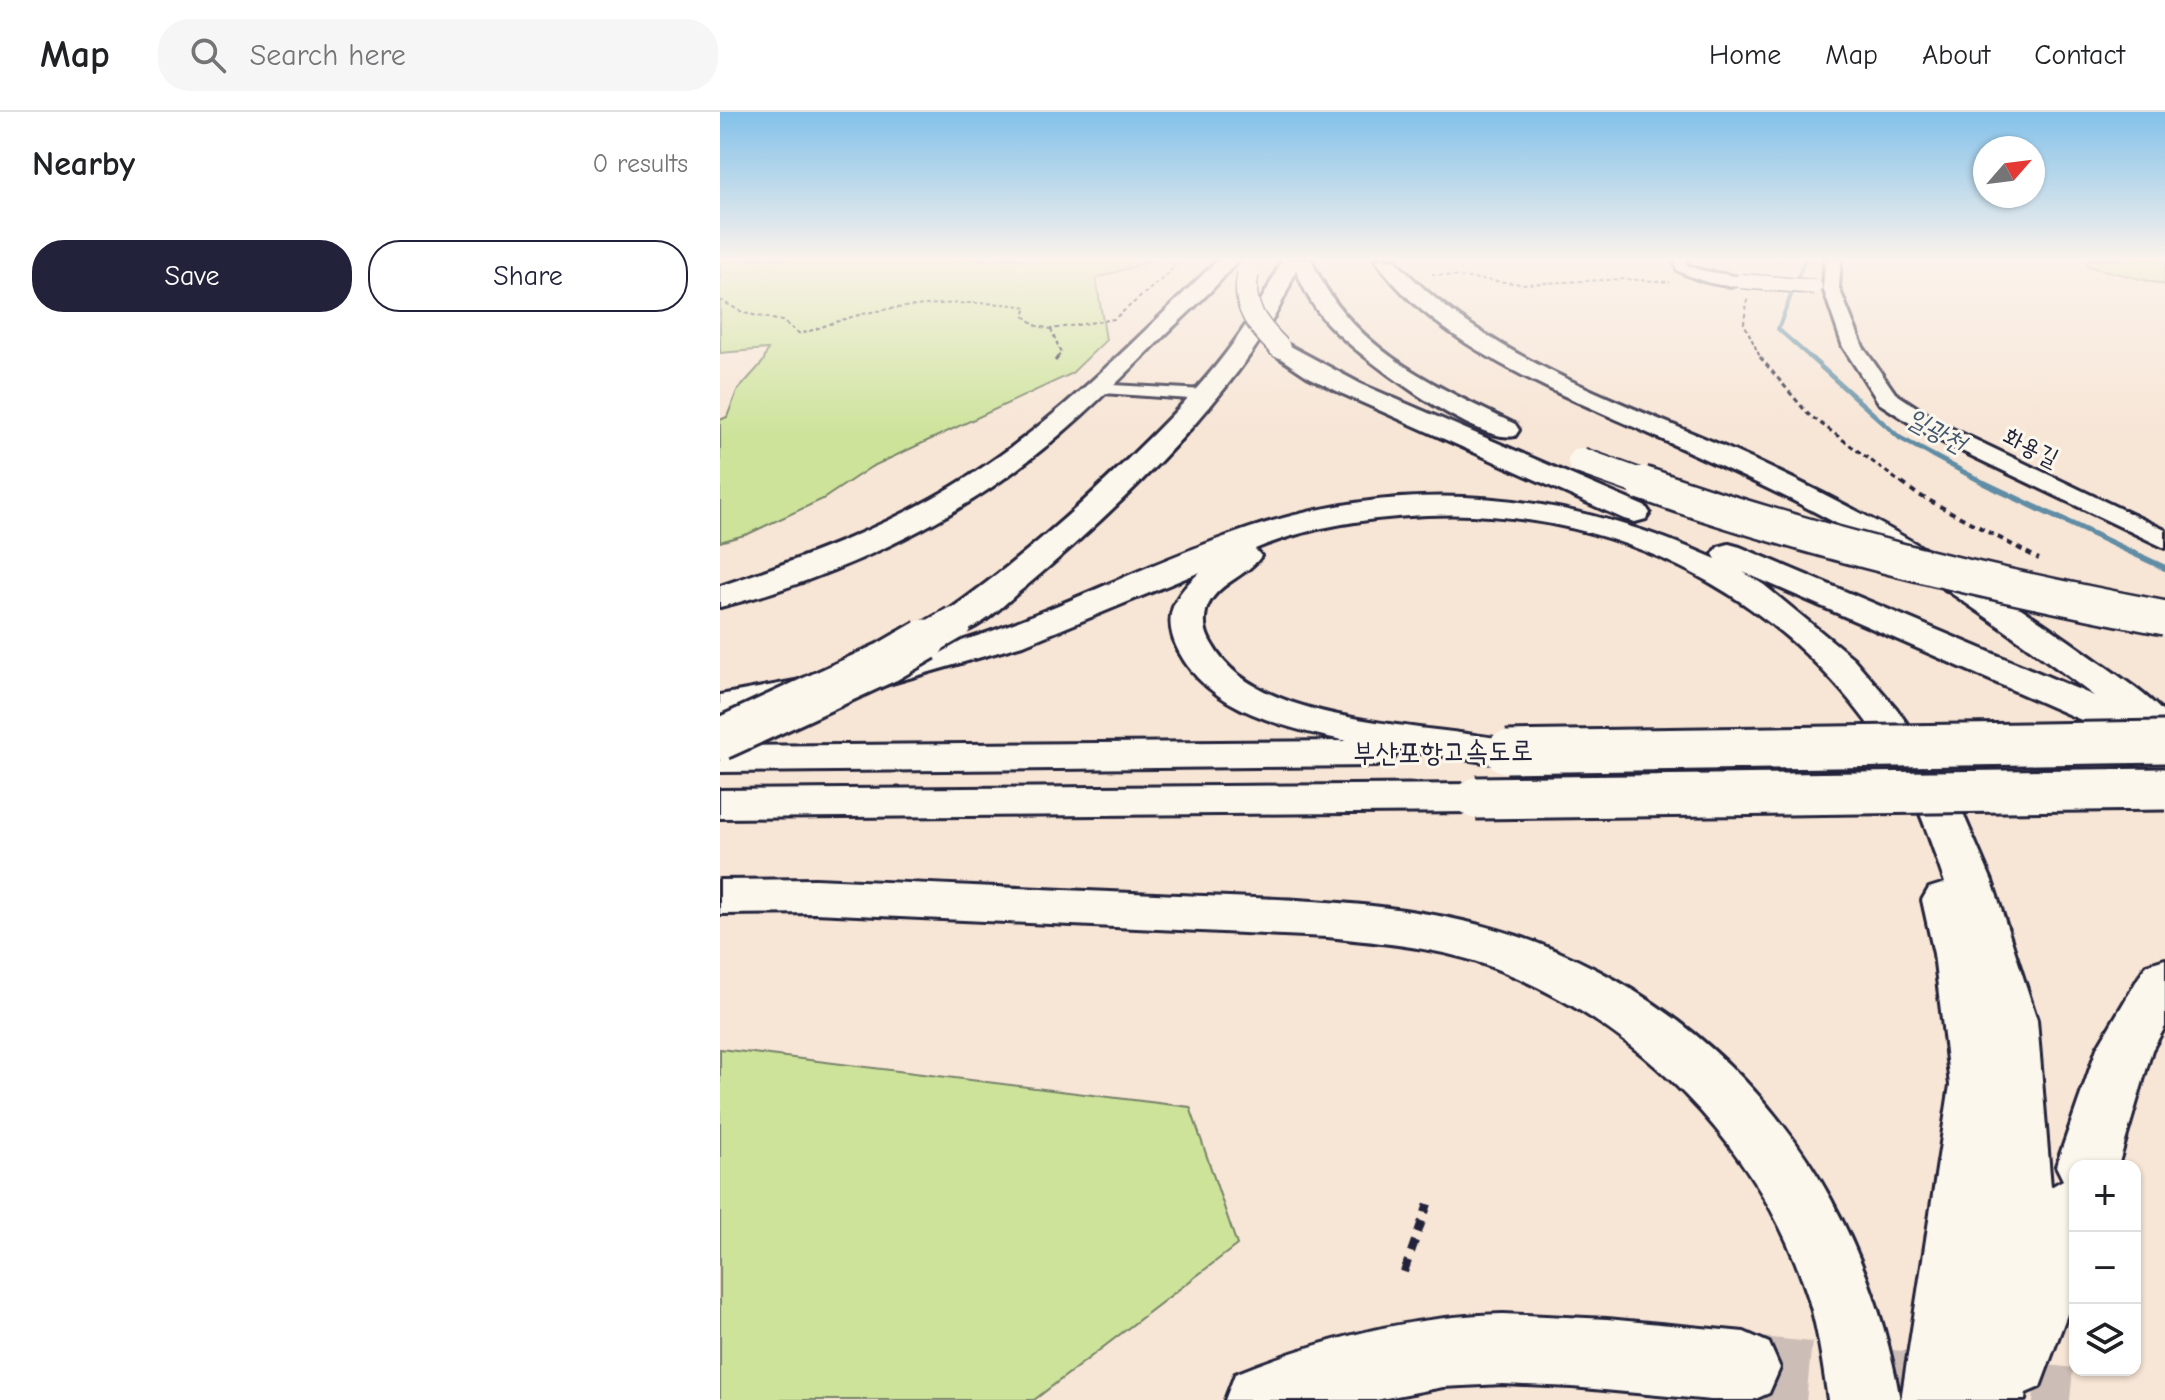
<!DOCTYPE html>
<html lang="en">
<head>
<meta charset="utf-8">
<style>
	body { margin:0; font-family:"Comic Neue","Poor Story",sans-serif; background:#f6f6f6; color:#202124 }
	.controls { position:absolute; right:24px; bottom:24px; display:grid; overflow:hidden; border-radius:16px; box-shadow:0 2px 6px #0004 }
	.controls button { width:72px; height:72px; display:grid; place-items:center; padding:0; border:0; border-bottom:2px solid #e0e0e0; background:#fff; color:#202124; font:40px sans-serif }
	.compass { position:absolute; left:1253px; top:24px; width:72px; height:72px; border-radius:50%; background:#fff; box-shadow:0 2px 6px #0004; rotate:62deg }
	.list { margin:0; padding:0; list-style:none }
	h2 { display:flex; justify-content:space-between; align-items:center; height:104px; margin:0; padding:0 32px; font-size:34px }
	h2 small { font-size:26px; font-weight:400; color:#757577 }
	.actions { display:flex; gap:16px; padding:24px 32px }
	.actions a { flex:1; padding:18px 0; border:2px solid #22223b; border-radius:32px; text-align:center; font-size:28px; color:#22223b }
	.actions .main { background:#22223b; color:#fff }
	.icon { flex:none; width:44px; height:44px; fill:none; stroke:currentColor; stroke-width:2; stroke-linecap:round; stroke-linejoin:round }
	.map { position:relative; flex:none; width:1445px; height:1288px; overflow:hidden }
	header { display:flex; align-items:center; gap:48px; box-sizing:border-box; height:112px; padding:0 40px; background:#fff; border-bottom:2px solid #e0e0e0 }
	header strong { font-size:38px }
	nav { display:flex; gap:44px; margin-inline-start:auto; font-size:28px }
	.search { width:560px; height:72px; background:#f6f6f6; display:flex; align-items:center; gap:20px; box-sizing:border-box; padding:0 28px; border-radius:32px; color:#757577; font-size:30px }
	main { display:flex }
	aside { flex:1; background:#fff }
	.map>svg:first-child { display:block }
	.green { fill:#cce399; stroke:#77826a; stroke-width:2 }
	.lines { fill:none; stroke-linecap:round; stroke-linejoin:round }
	.stream-far2 { stroke:#618da5; stroke-width:4 }
	.stream-far1 { stroke:#618da5; stroke-width:5 }
	.stream { stroke:#618da5; stroke-width:6 }
	.highway-tunnel { stroke:#ccbeb6; stroke-width:65; stroke-dasharray:65 32; stroke-linecap:butt }
	.minor-casing { stroke:#22223b; stroke-width:6 }
	.major-casing { stroke:#22223b; stroke-width:6 }
	.highway-casing { stroke:#22223b; stroke-width:6 }
	.path-far3 { stroke:#22223b; stroke-width:2; stroke-dasharray:4 3; stroke-linecap:butt }
	.path-far2 { stroke:#22223b; stroke-width:3; stroke-dasharray:5 4; stroke-linecap:butt }
	.path-far1 { stroke:#22223b; stroke-width:4; stroke-dasharray:6 5; stroke-linecap:butt }
	.path { stroke:#22223b; stroke-width:8; stroke-dasharray:12 9; stroke-linecap:butt }
	.minor { fill:#fbf7ec; fill-rule:evenodd }
	.major { fill:#fbf7ec; fill-rule:evenodd }
	.highway { fill:#fbf7ec; fill-rule:evenodd }
	.minor-bridge-casing { stroke:#22223b; stroke-width:17; stroke-linecap:butt }
	.highway-bridge-far3-casing { stroke:#22223b; stroke-width:24; stroke-linecap:butt }
	.highway-bridge-far2-casing { stroke:#22223b; stroke-width:30; stroke-linecap:butt }
	.highway-bridge-far1-casing { stroke:#22223b; stroke-width:38; stroke-linecap:butt }
	.highway-bridge-casing { stroke:#22223b; stroke-width:47; stroke-linecap:butt }
	.minor-bridge { stroke:#fbf7ec; stroke-width:14 }
	.highway-bridge-far3 { stroke:#fbf7ec; stroke-width:21 }
	.highway-bridge-far2 { stroke:#fbf7ec; stroke-width:26 }
	.highway-bridge-far1 { stroke:#fbf7ec; stroke-width:33 }
	.highway-bridge { stroke:#fbf7ec; stroke-width:41 }
	.labels { text-anchor:middle; dominant-baseline:central; stroke-width:6; stroke-linejoin:round; paint-order:stroke }
	.far-street-label { font-size:24px; fill:#22223b; stroke:#fbf7ec }
	.far-water-label { font-size:26px; font-style:italic; fill:#425770; stroke:#fbf7ec }
	.street-label { font-size:28px; fill:#22223b; stroke:#fbf7ec }
</style>
</head>
<body>
<header>
<strong>Map</strong>
<div class="search"><svg class="icon" aria-label="search" viewBox="0 0 24 24"><circle cx="10" cy="10" r="6"/><path d="M15 15l6 6"/></svg>Search here</div>
<nav><a>Home</a><a>Map</a><a>About</a><a>Contact</a></nav>
</header>
<main>
<aside>
<h2>Nearby<small>0 results</small></h2>
<ul class="list">
</ul>
<div class="actions"><a class="main">Save</a><a>Share</a></div>
</aside>
<div class="map">
<svg width="1445" height="1288" viewBox="0 0 1445 1288">
	<rect width="100%" height="100%" fill="#f7e5d5"/>
	<filter id="ink" filterUnits="userSpaceOnUse"><feTurbulence type="fractalNoise" baseFrequency=".0125" numOctaves="2"/><feDisplacementMap in="SourceGraphic" scale="16" xChannelSelector="R" yChannelSelector="G"/><feConvolveMatrix kernelMatrix="1 2 1 2 8 2 1 2 1" color-interpolation-filters="sRGB"/></filter>
	<g filter="url(#ink)">
		<g class="green">
			<polygon points="0,147 438,147 376,166 386,228 351,262 151,355 103,387 28,422 0,430 0,308 7,305 17,279 43,250 48,237 0,241"/>
			<polygon points="1368,147 1445,147 1445,173 1367,154"/>
			<polygon points="0,937 470,995 517,1133 314,1288 0,1288"/>
		</g>
		<g class="lines">
			<polyline class="stream-far2" points="1085,147 1058,217 1092,247"/>
			<polyline class="stream-far1" points="1090,245 1180,326 1268,373"/>
			<polyline class="stream" points="1264,371 1445,456"/>
			<polyline class="highway-tunnel" points="1024,1256 1350,1288"/>
			<defs>
				<g id="minor">
					<path d="M954,147H966L967,153C986,163 1014,160 1027,169C1011,181 974,167 957,158Z"/>
					<polygon points="374,272 485,278 493,283 485,288 368,280 368,274"/>
				</g>
				<polygon id="major" points="1105,147 1121,147 1119,176 1143,235 1175,281 1224,313 1445,418 1445,436 1208,323 1159,291 1123,235 1103,176"/>
				<g id="highway">
					<path d="M499,147H518C497,176 467,201 442,226C389,279 335,332 272,375C194,428 91,473 0,495V474C87,445 173,413 251,363C343,304 420,223 499,147Z"/>
					<path d="M562,147H591C628,236 713,273 795,312L799,318L795,324C757,333 634,241 607,211C593,195 583,177 576,157C563,194 543,226 519,258C460,336 380,412 305,475C287,489 267,511 246,519C238,522 231,521 222,519L217,511L222,503C290,456 351,403 410,345C472,285 527,227 562,147Z"/>
					<path d="M655,147H674C758,240 884,283 996,331C1121,386 1238,451 1349,529C1380,552 1418,574 1445,602V641L1430,638L1023,460L1044,473L1133,546L1176,596L1232,676L1272,769L1317,908L1331,1075L1343,1068L1336,1054L1377,936L1426,853L1445,847V915L1432,938L1398,1054H1355V1181L1320,1275L1306,1281L1305,1288H1181L1230,973L1214,842L1202,788L1209,776L1225,771C1214,740 1203,704 1188,675C1092,497 908,394 707,403C647,406 591,414 535,437L541,444C526,466 494,471 486,499C483,513 486,523 493,534C540,617 718,611 801,631L807,640L801,649L786,653L674,637L677,641L671,650L656,654L0,660V634L627,629C567,616 490,599 459,540C441,505 453,485 480,460L306,532L151,577L137,574L132,566L137,558C186,544 236,533 283,515C366,484 446,444 530,416C692,363 842,379 996,447L993,442L998,435L1009,432L1020,435L1374,584C1286,517 1195,452 1097,401C1040,371 980,345 921,318C833,279 711,230 655,147Z"/>
					<polygon points="559,228 641,272 926,395 930,401 926,407 915,410 904,407 623,282 587,264 551,240 548,235 551,230"/>
					<polygon points="86,567 100,571 105,579 100,587 0,607 0,583"/>
					<polygon points="756,672 772,676 778,686 772,696 756,700 0,706 0,678"/>
					<path d="M95,767C216,772 337,778 458,783C578,788 703,788 817,831C1019,909 1143,1078 1180,1288H1108C1102,1248 1097,1208 1083,1170C1034,1029 916,912 779,858C726,836 664,831 607,825L95,801L0,802V768Z"/>
					<path d="M783,1202L887,1207L1024,1220L1049,1231L1060,1256L1049,1281L1033,1288H991L852,1275L783,1272L723,1275L656,1288H505L515,1262C601,1227 690,1204 783,1202Z"/>
				</g>
			</defs>
			<use href="#minor" class="minor-casing"/>
			<use href="#major" class="major-casing"/>
			<use href="#highway" class="highway-casing"/>
			<g class="path-far3">
				<polyline points="712,162 803,172 905,167 950,170"/>
				<polyline points="1027,187 1024,211 1041,247"/>
				<path d="M0,188L24,201L62,209L80,222C100,216 119,208 139,203C179,192 267,187 307,195L304,204L317,214L331,217L394,207L448,162L459,147"/>
				<polyline points="331,217 341,241 336,247"/>
			</g>
			<g class="path-far2">
				<polyline points="1040,245 1088,302 1184,373"/>
				<polyline points="335,249 338,245"/>
			</g>
			<polyline class="path-far1" points="1182,371 1197,382 1319,447"/>
			<polyline class="path" points="684,1160 708,1092"/>
			<use href="#minor" class="minor"/>
			<use href="#major" class="major"/>
			<use href="#highway" class="highway"/>
			<defs>
				<polyline id="minor-bridge" points="1021,169 1095,175"/>
				<path id="highway-bridge-far3" d="M528,162C521,194 537,213 559,235"/>
				<polyline id="highway-bridge-far2" points="861,349 928,373"/>
				<g id="highway-bridge-far1">
					<path d="M922,371C1093,431 1267,472 1445,506"/>
					<polyline points="202,530 235,511"/>
				</g>
				<g id="highway-bridge">
					<polyline points="0,627 167,550 205,528"/>
					<polyline points="786,640 1445,630"/>
					<polyline points="756,686 1445,677"/>
				</g>
			</defs>
			<use href="#minor-bridge" class="minor-bridge-casing"/>
			<use href="#highway-bridge-far3" class="highway-bridge-far3-casing"/>
			<use href="#highway-bridge-far2" class="highway-bridge-far2-casing"/>
			<use href="#highway-bridge-far1" class="highway-bridge-far1-casing"/>
			<use href="#highway-bridge" class="highway-bridge-casing"/>
			<use href="#minor-bridge" class="minor-bridge"/>
			<use href="#highway-bridge-far3" class="highway-bridge-far3"/>
			<use href="#highway-bridge-far2" class="highway-bridge-far2"/>
			<use href="#highway-bridge-far1" class="highway-bridge-far1"/>
			<use href="#highway-bridge" class="highway-bridge"/>
		</g>
	</g>
	<linearGradient id="sky" x2="0" y2="1"><stop stop-color="#83c1ea"/><stop offset="0.45" stop-color="#fbf3ec"/><stop offset="1" stop-color="#fbf3ec" stop-opacity="0"/></linearGradient>
	<rect width="1445" height="327" fill="url(#sky)"/>
	<g class="labels">
		<g class="far-street-label">
			<text transform="translate(1311 335) rotate(26)">화용길</text>
		</g>
		<g class="far-water-label">
			<text transform="translate(1216 319) rotate(29)">일광천</text>
		</g>
		<g class="street-label">
			<text transform="translate(723 640) rotate(-1)">부산포항고속도로</text>
		</g>
	</g>
</svg>
<div class="controls">
<button>+</button>
<button>−</button>
<button><svg class="icon" aria-label="layers" viewBox="0 0 24 24"><path d="M12 4l9 5-9 5-9-5zM3 14l9 5 9-5"/></svg></button>
</div>
<svg class="compass" viewBox="-18 -18 36 36"><path d="M0-13l5 13h-10z" fill="#e53935"/><path d="M0 13l5-13h-10z" fill="#757577"/></svg>
</div>
</main>
</body>
</html>
